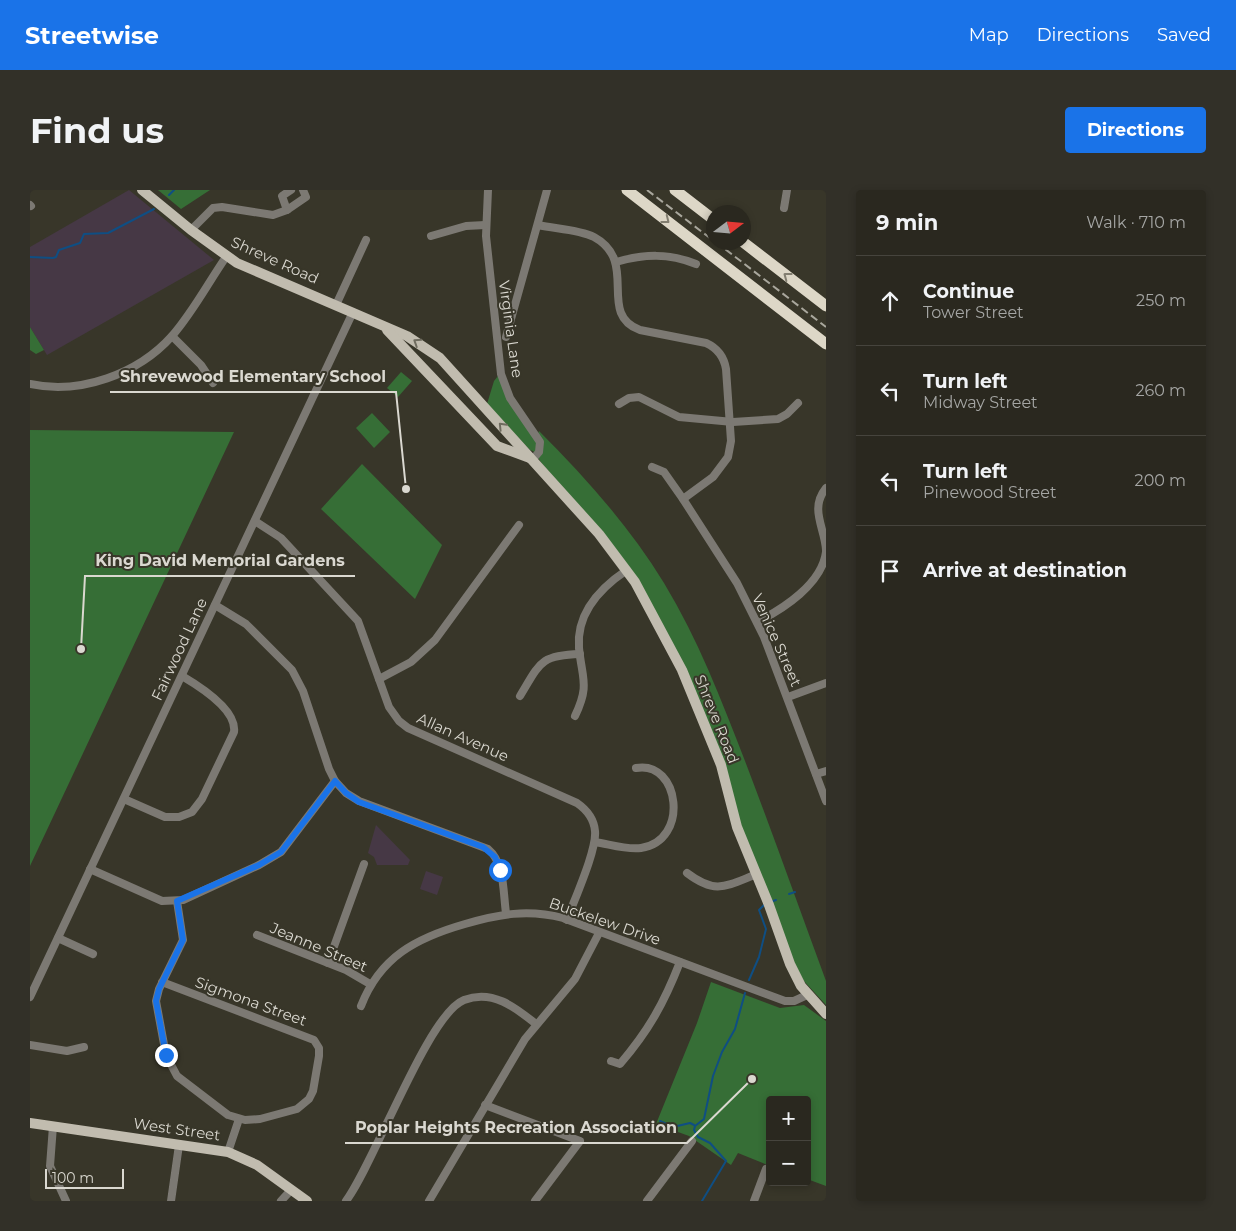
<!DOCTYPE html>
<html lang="en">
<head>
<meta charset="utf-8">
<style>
	body { margin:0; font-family:Montserrat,sans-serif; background:#323028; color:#f1f3f6 }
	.controls { position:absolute; right:15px; bottom:15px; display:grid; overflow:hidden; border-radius:5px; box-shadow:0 2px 8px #0003 }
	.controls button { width:45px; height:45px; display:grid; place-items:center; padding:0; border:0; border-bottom:1px solid #46443d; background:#2a281f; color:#f1f3f6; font:25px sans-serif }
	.compass { position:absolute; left:676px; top:15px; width:45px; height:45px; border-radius:50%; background:#2a281f; box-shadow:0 2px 8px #0003; rotate:74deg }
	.scale { position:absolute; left:15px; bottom:12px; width:79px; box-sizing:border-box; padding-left:5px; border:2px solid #dad8d0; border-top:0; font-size:14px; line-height:18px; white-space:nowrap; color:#dad8d0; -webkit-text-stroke:4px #383629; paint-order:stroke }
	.stop { position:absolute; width:15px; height:15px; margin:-11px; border:4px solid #1a73e8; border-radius:50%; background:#fff }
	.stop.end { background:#1a73e8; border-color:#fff; box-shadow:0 1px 5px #0008 }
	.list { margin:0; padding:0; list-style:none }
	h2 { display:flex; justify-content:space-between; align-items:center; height:65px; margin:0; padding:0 20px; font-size:21px }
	h2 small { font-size:16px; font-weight:400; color:#a5a6a4 }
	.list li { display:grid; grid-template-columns:32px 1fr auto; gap:15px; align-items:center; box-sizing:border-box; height:90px; padding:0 20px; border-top:1px solid #46443d }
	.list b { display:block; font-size:19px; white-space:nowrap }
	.list p { margin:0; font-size:16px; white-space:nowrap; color:#a5a6a4 }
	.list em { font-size:16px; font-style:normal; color:#a5a6a4 }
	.icon { flex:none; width:28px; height:28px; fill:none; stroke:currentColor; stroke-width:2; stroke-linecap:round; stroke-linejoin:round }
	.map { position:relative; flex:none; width:796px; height:1011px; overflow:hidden; border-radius:5px }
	header { display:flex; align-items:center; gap:30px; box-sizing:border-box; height:70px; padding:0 25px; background:#1a73e8; color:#fff }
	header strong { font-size:24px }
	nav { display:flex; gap:28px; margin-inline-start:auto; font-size:18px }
	.intro { display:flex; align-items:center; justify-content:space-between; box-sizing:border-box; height:120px; padding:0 30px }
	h1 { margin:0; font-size:35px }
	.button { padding:12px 22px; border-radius:5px; background:#1a73e8; color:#fff; font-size:18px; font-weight:700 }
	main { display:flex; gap:30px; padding:0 30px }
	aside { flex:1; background:#2a281f; border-radius:5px; box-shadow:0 2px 8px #0003 }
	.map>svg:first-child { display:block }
	.industrial { fill:#463845 }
	.green { fill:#366e36 }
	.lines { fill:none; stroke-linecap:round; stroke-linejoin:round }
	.stream { stroke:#0f4e83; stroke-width:2 }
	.minor { stroke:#7c7973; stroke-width:8 }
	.major { stroke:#c1bcaf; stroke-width:10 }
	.highway { stroke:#ddd7c7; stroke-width:11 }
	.rail { stroke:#a9a79d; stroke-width:2; stroke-dasharray:8 4; stroke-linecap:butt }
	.oneway { stroke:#827e70 }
	.oneway2 { stroke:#6f6c5f }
	.route { stroke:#1a73e8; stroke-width:6 }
	.labels { text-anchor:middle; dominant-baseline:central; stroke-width:4; stroke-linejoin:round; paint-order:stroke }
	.street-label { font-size:15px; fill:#dad8d0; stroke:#383629 }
	.leader { fill:none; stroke:#dad8d0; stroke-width:2 }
	.callout-dot { fill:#dad8d0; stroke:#383629; stroke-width:2 }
	.callout-label { font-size:16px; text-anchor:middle; font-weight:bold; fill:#dad8d0; stroke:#383629; stroke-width:4; stroke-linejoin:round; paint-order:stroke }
</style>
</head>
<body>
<header>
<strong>Streetwise</strong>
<nav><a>Map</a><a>Directions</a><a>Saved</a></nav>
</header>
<div class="intro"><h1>Find us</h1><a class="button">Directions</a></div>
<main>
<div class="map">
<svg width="796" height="1011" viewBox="0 0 796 1011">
	<rect width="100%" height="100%" fill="#383629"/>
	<g class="industrial">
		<polygon points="99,0 184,70 17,165 0,137 0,57"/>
		<polygon points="346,635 380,670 378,675 347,675 344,667 338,663"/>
		<polygon points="396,681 413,687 407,705 390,699"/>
	</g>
	<g class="green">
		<polygon points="128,0 180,0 151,19"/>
		<polygon points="0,137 14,160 6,164 0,160"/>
		<polygon points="371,182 382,191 368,207 357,198"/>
		<path d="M468,186L506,249L509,241C556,288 599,336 634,393C668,449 691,509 715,571C743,644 769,718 796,791V815L773,790L766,777L713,648L673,523L572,341L513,275L503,261L500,260L457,214L464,191Z"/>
		<polygon points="342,223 360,242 344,258 326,238"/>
		<polygon points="0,240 204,242 0,676"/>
		<polygon points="332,274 412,355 385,409 291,319"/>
		<polygon points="681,792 750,818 774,815 796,831 796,996 777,989 777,910 740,910 740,976 708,963 701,975 659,946 626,934 667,833"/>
	</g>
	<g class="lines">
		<g class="stream">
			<polyline points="139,5 144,0"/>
			<polyline points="0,67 23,68 26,67 29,60 50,53 54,44 78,43 124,19"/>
			<polyline points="759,704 765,702"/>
			<polyline points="743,711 746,710"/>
			<polyline points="719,790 729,767 736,739 729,720 734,715"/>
			<polyline points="630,931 643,937 660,933 664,935"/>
			<polyline points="672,1011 696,971 680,953 668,947 664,940 665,936 674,929 683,886 692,862 705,839 715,803"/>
		</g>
		<g class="minor">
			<polyline points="261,0 252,6 257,20 276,7 273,0"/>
			<polyline points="458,0 456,46 471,184 480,208 510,252 509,262 503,269"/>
			<polyline points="0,15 1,16"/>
			<polyline points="754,18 757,0"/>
			<path d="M508,35C526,39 548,39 564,47C610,72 566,124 610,140L676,153C687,158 694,167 696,179L701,251L698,267L683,287L653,309"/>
			<polyline points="161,40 183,18 192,17 243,25 257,20"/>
			<polyline points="401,46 436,36 455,35"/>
			<path d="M586,72C615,64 638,63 666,74"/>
			<polyline points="306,115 336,50"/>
			<polyline points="142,146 171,175 183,193"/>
			<polyline points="476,147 517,0"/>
			<path d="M0,194C50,205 108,184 142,146C163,122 178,93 196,67"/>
			<polyline points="589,214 599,208 609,207 649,227 703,232 748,229 757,224 768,213"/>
			<polyline points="622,277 634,282 653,309 707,393 734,447 796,611"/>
			<path d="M796,298C779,319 795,338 796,360"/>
			<path d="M225,331L251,348L328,431L359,517L369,531L378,538L547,613C557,620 564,629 565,641C567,660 544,710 537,730"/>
			<path d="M185,415L216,434L262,480L273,501L299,579L305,591L316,603L329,611L458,659C475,673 473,703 476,723"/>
			<path d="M727,432C753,419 792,394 796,362"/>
			<polyline points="349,489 381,472 405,450 489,335"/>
			<path d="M490,506C510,473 510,465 550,464"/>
			<polyline points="758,507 796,493"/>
			<path d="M545,526C560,495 552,489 549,458C546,423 570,398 597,380"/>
			<polyline points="786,584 796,581"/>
			<path d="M94,609L135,627H149L162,622L172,609L204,542C207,520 169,496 152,486"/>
			<path d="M565,652C579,654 596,660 611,658C660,651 650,570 606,578"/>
			<polyline points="60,679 132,711 153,710 229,675 251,662 305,591"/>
			<path d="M657,683C686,705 696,696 727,684"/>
			<polyline points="227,745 316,780 340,794"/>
			<polyline points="28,748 63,764"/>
			<polyline points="298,773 334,674"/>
			<polyline points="132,792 284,850 289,858 289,866 283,901 279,909 267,919 230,929 215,930 198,925 147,886 136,865 126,811 129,799 153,750 147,711"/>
			<polyline points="0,807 323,122"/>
			<path d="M331,816C350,767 386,748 435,734C469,724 498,719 533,728L755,811H764L777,805"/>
			<polyline points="0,855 37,861 54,857"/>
			<path d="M581,871L590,874C619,840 634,813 650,772"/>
			<polyline points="455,915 550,951 505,1011"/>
			<polyline points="23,936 20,976 36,1011"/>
			<polyline points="198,962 209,929"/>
			<polyline points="141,1011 149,955"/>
			<polyline points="251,1011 261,1000"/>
			<path d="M316,1011C345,972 398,824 434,810C462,799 485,817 506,834"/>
			<polyline points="399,1011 495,849 545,789 569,743"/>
			<polyline points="617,1011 662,951"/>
			<polyline points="724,1011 736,979"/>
		</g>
		<g class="major">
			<polyline points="112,0 161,40 207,73 377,146 410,168 569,344 605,392 652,480 691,575 707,637 739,715 760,774 771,796 796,824"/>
			<polyline points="357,140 467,256 500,268"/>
			<polyline points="0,933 198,962 227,975 277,1011"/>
		</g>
		<g class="highway">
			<polyline points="597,0 796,154"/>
			<polyline points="645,0 684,30"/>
			<polyline points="713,52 796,116"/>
		</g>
		<g class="rail">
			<polyline points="617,0 684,51"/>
			<polyline points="686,52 796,137"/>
		</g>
	</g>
	<defs><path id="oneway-chevron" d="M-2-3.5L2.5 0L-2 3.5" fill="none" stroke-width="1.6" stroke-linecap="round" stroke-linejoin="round" transform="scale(1.25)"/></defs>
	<g class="oneway">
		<use href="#oneway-chevron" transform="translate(636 30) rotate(38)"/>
		<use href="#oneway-chevron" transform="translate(757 86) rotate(-143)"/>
	</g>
	<g class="oneway2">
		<use href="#oneway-chevron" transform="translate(387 152) rotate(-147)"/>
		<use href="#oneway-chevron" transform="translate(472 236) rotate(-134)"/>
	</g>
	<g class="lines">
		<polyline class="route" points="136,865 126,811 129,799 153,750 147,711 229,675 251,662 305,591 316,603 329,612 453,657 465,667 470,680"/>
	</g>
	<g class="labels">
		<g class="street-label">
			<text transform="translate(245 70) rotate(24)">Shreve Road</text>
			<text transform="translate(481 139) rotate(82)">Virginia Lane</text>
			<text transform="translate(747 450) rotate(66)">Venice Street</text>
			<text transform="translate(149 459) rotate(-65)">Fairwood Lane</text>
			<text transform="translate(687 529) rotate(68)">Shreve Road</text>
			<text transform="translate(433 547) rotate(24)">Allan Avenue</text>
			<text transform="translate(575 731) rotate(19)">Buckelew Drive</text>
			<text transform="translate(289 757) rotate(23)">Jeanne Street</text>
			<text transform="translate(221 811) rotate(20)">Sigmona Street</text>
			<text transform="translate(147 939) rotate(8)">West Street</text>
		</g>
	</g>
	<path class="leader" d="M376 299L366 202H80M51 459L55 386H325M722 889L657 953H315"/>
	<g class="callout-dot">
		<circle cx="376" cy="299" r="5"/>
		<circle cx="51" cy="459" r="5"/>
		<circle cx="722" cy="889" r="5"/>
	</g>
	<g class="callout-label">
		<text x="223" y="192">Shrevewood Elementary School</text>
		<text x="190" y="376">King David Memorial Gardens</text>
		<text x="486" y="943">Poplar Heights Recreation Association</text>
	</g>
</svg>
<div class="controls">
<button>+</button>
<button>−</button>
</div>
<svg class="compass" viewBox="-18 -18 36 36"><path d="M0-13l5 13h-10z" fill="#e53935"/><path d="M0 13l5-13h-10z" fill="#a5a6a4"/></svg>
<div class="scale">100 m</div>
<div class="stop" style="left:470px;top:680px"></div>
<div class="stop end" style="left:136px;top:865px"></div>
</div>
<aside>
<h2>9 min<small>Walk · 710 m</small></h2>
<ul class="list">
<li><svg class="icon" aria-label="ahead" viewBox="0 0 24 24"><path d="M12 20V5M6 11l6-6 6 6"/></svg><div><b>Continue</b><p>Tower Street</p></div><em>250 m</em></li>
<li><svg class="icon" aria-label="left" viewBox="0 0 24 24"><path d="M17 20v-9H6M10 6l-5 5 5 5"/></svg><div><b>Turn left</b><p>Midway Street</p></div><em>260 m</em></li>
<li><svg class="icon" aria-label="left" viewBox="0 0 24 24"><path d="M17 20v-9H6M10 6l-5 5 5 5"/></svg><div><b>Turn left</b><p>Pinewood Street</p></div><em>200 m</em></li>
<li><svg class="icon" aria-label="arrive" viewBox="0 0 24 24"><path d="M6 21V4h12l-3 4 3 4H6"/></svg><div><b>Arrive at destination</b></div></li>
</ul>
</aside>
</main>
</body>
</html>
